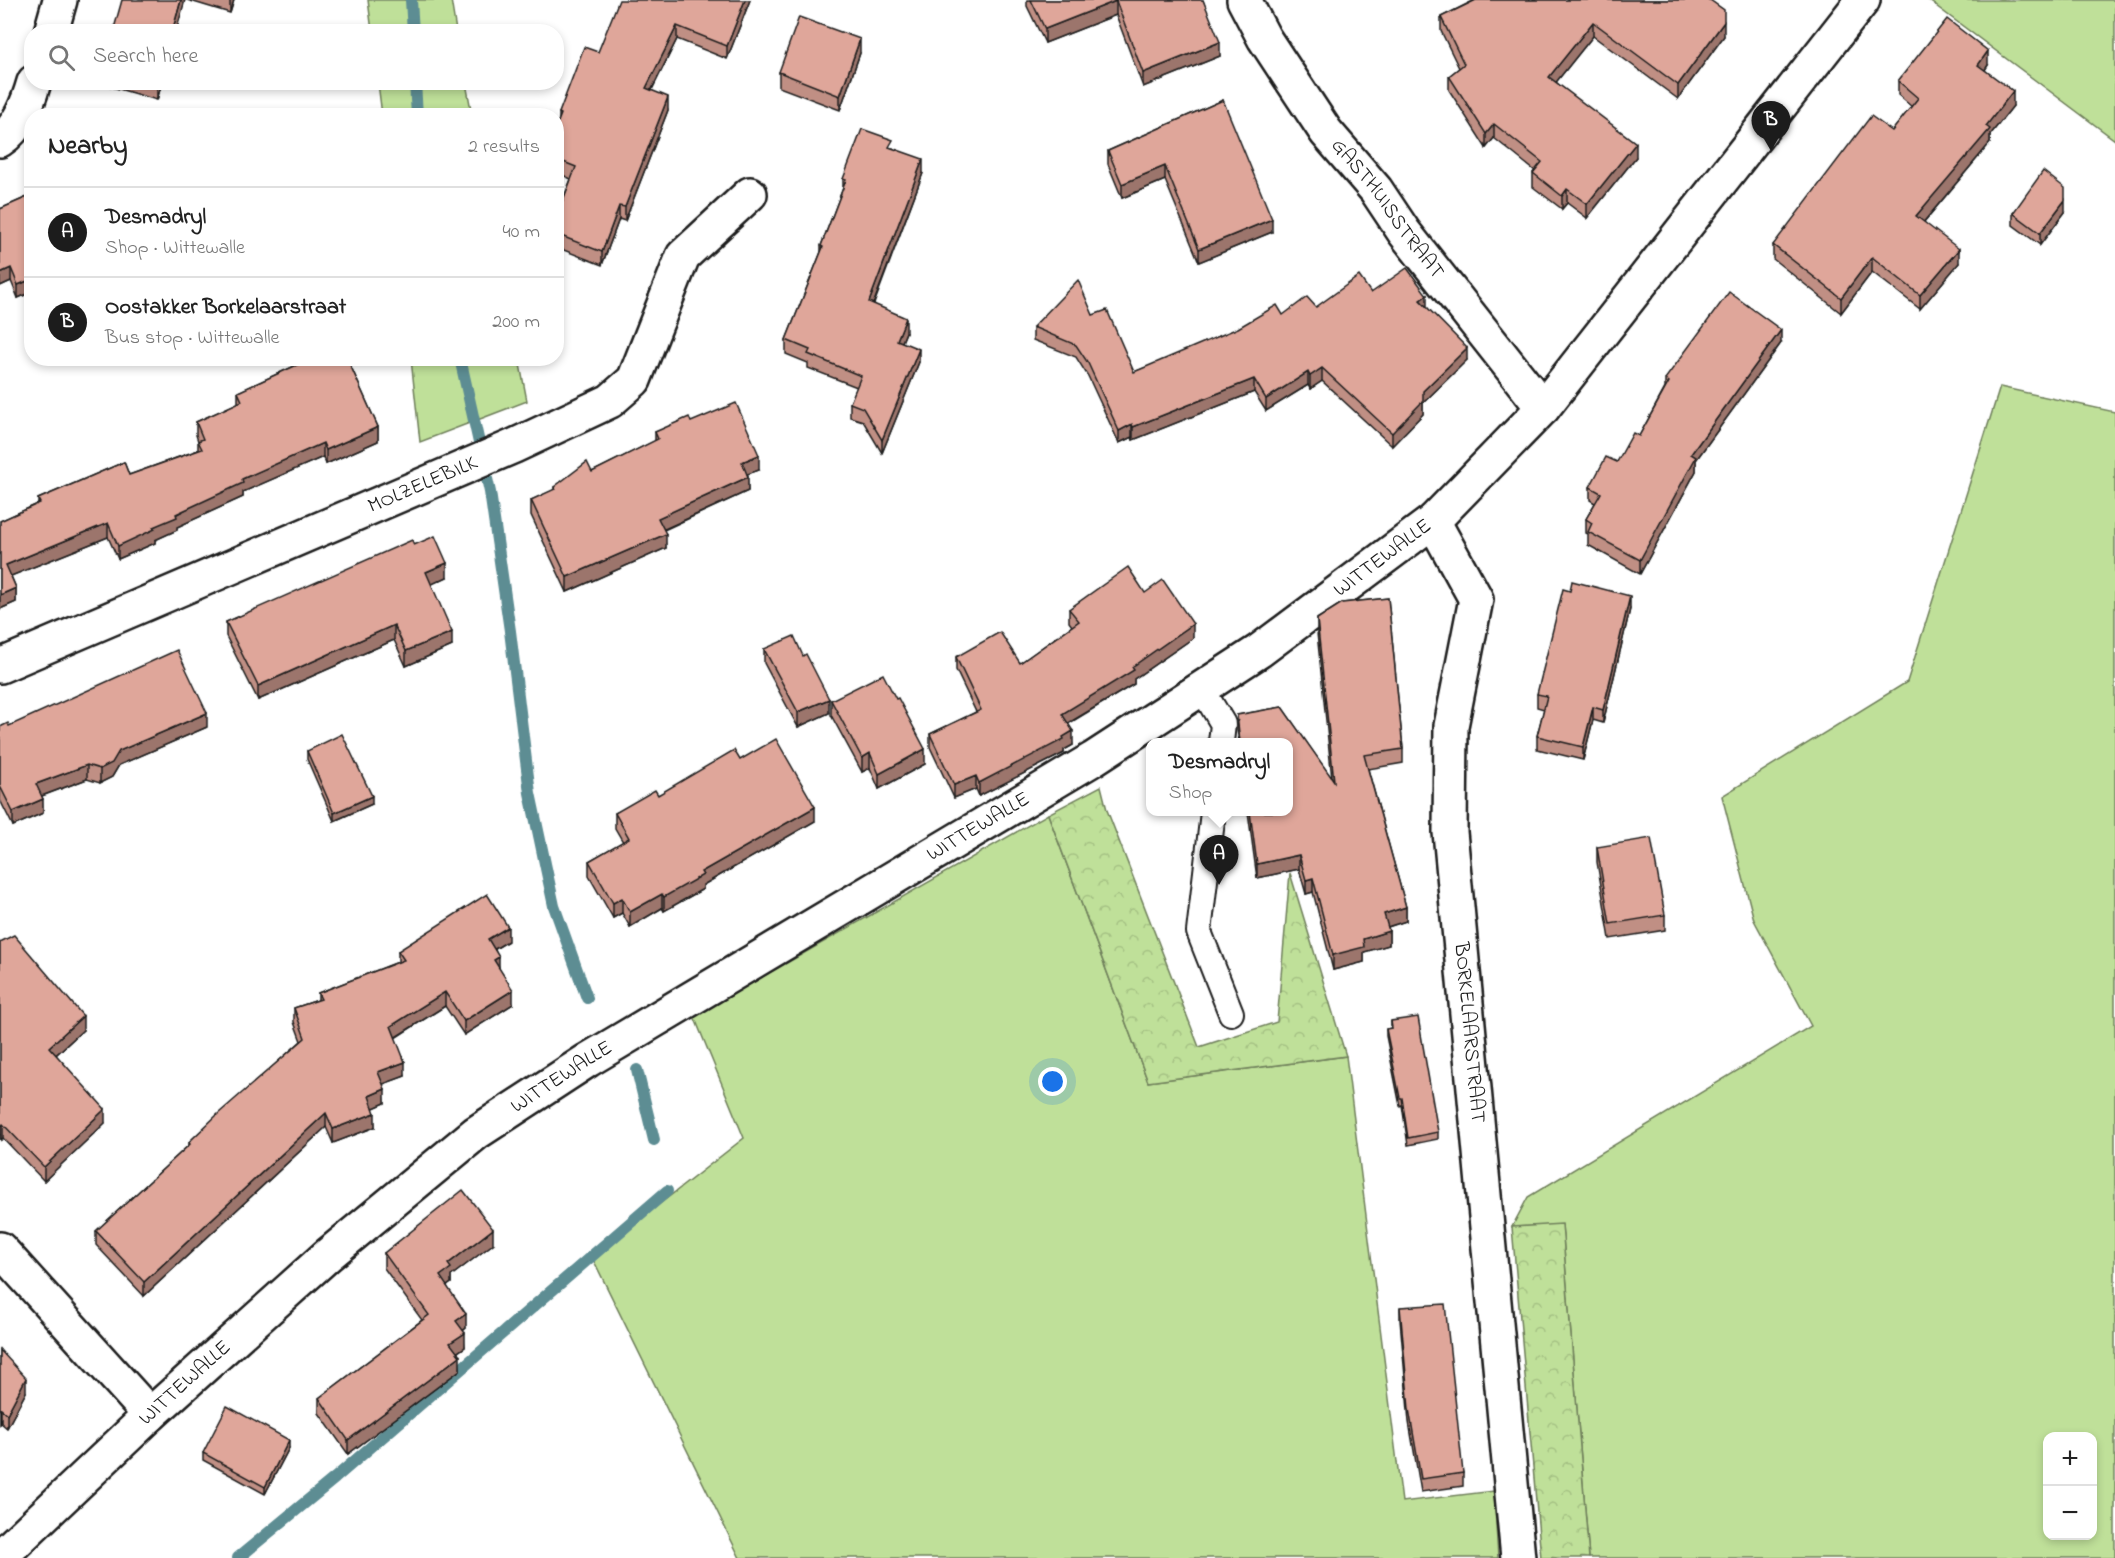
<!DOCTYPE html>
<html lang="en">
<head>
<meta charset="utf-8">
<style>
	body { margin:0; font-family:"Indie Flower",sans-serif; background:#f6f6f6; color:#222 }
	.controls { position:absolute; right:18px; bottom:18px; display:grid; overflow:hidden; border-radius:12px; box-shadow:0 3px 9px #0003 }
	.controls button { width:54px; height:54px; display:grid; place-items:center; padding:0; border:0; border-bottom:2px solid #e0e0e0; background:#fff; color:#222; font:30px sans-serif }
	.you { position:absolute; left:1053px; top:1082px; width:21px; height:21px; margin:-15px; border:4px solid #fff; border-radius:50%; background:#1a73e8; box-shadow:0 0 0 9px #1a73e833 }
	.badge { display:grid; place-items:center; width:39px; height:39px; border-radius:50%; background:#1c1c1c; color:#fff; font-size:20px; font-weight:700 }
	.pin { position:absolute; translate:-50% -50px; filter:drop-shadow(0 2px 3px #0008) }
	.pin::after { content:''; position:absolute; top:32px; width:21px; height:18px; background:inherit; clip-path:polygon(0 0,100% 0,50% 100%) }
	.popup { position:absolute; left:1146px; top:738px; width:147px; height:78px; box-sizing:border-box; display:grid; place-content:center; border-radius:12px; background:#fff; filter:drop-shadow(0 2px 4px #0005); font-size:20px; white-space:nowrap; color:#767676 }
	.popup b { font-size:22px; color:#222 }
	.popup::after { content:''; position:absolute; left:50%; top:100%; margin-left:-12px; border:12px solid transparent; border-top-color:#fff }
	.list { margin:0; padding:0; list-style:none }
	h2 { display:flex; justify-content:space-between; align-items:center; height:78px; margin:0; padding:0 24px; font-size:26px }
	h2 small { font-size:20px; font-weight:400; color:#767676 }
	.list li { display:grid; grid-template-columns:39px 1fr auto; gap:18px; align-items:center; box-sizing:border-box; height:90px; padding:0 24px; border-top:2px solid #e0e0e0 }
	.list b { display:block; font-size:22px; white-space:nowrap }
	.list p { margin:0; font-size:20px; white-space:nowrap; color:#767676 }
	.list em { font-size:20px; font-style:normal; color:#767676 }
	.icon { flex:none; width:33px; height:33px; fill:none; stroke:currentColor; stroke-width:2; stroke-linecap:round; stroke-linejoin:round }
	.map { position:relative; flex:none; width:2115px; height:1558px; overflow:hidden }
	.search { position:absolute; background:#fff; box-shadow:0 3px 9px #0003; left:24px; top:24px; width:540px; height:66px; display:flex; align-items:center; gap:15px; box-sizing:border-box; padding:0 21px; border-radius:24px; color:#767676; font-size:22px }
	.panel { position:absolute; background:#fff; box-shadow:0 3px 9px #0003; left:24px; top:108px; width:540px; height:258px; border-radius:24px }
	.map>svg:first-child { display:block }
	.grass { fill:#bfe099; stroke:#6e7e5a; stroke-width:1.5; fill-rule:evenodd }
	.forest { fill:url(#forest-crowns); stroke:#6e7e5a; stroke-width:1.5 }
	.lines { fill:none; stroke-linecap:round; stroke-linejoin:round }
	.stream { stroke:#5d8d93; stroke-width:12 }
	.service-casing { stroke:#1c1c1c; stroke-width:28 }
	.minor-casing { stroke:#1c1c1c; stroke-width:38 }
	.tertiary-casing { stroke:#1c1c1c; stroke-width:38 }
	.service { stroke:#fff; stroke-width:24 }
	.minor { stroke:#fff; stroke-width:33 }
	.tertiary { stroke:#fff; stroke-width:33 }
	.wall { fill:#c08f84; stroke:#1c1c1c; stroke-width:1.5 }
	.shaded-wall { fill:#9c746c; stroke:#1c1c1c; stroke-width:1.5 }
	.building { fill:#dfa69a; stroke:#1c1c1c; stroke-width:1.5 }
	.labels { text-anchor:middle; dominant-baseline:central; stroke-width:5; stroke-linejoin:round; paint-order:stroke }
	.street-label { font-size:21px; fill:#1c1c1c; stroke:#fff }
</style>
</head>
<body>
<div class="map">
<svg width="2115" height="1558" viewBox="0 0 2115 1558">
	<defs>
		<pattern id="forest-crowns" width="20" height="18" patternUnits="userSpaceOnUse" patternTransform="scale(1.5)"><rect width="20" height="18" fill="#bfe099"/><path d="M2 6a3 3 0 1 1 6 0M12 15a3 3 0 1 1 6 0" fill="none" stroke="#a4c083"/></pattern>
	</defs>
	<rect width="100%" height="100%" fill="#fff"/>
	<filter id="ink" filterUnits="userSpaceOnUse"><feTurbulence type="fractalNoise" baseFrequency=".0167" numOctaves="2"/><feDisplacementMap in="SourceGraphic" scale="12" xChannelSelector="R" yChannelSelector="G"/><feConvolveMatrix kernelMatrix="1 2 1 2 8 2 1 2 1" color-interpolation-filters="sRGB"/></filter>
	<g filter="url(#ink)">
		<g class="grass">
			<polygon points="368,0 451,0 456,31 372,31"/>
			<polygon points="1928,0 2115,0 2115,140"/>
			<polygon points="378,83 466,83 472,115 382,115"/>
			<polygon points="411,359 519,359 527,401 420,442"/>
			<path d="M2000,387L2115,412V1558H1589L1562,1225L1512,1227L1528,1197L1811,1026L1754,920L1722,796L1907,682ZM2048,1436H2092V1536H2048Z"/>
			<polygon points="1048,814 1148,1082 1346,1056 1402,1502 1494,1491 1498,1558 740,1558 592,1257 744,1138 694,1016"/>
		</g>
		<g class="forest">
			<polygon points="1101,786 1107,810 1199,1047 1277,1022 1290,873 1346,1056 1148,1082 1048,814"/>
			<polygon points="1562,1224 1589,1558 1541,1558 1512,1227"/>
		</g>
		<g class="lines">
			<g class="stream">
				<polyline points="411,0 413,32"/>
				<polyline points="415,82 417,116"/>
				<polyline points="460,358 490,492 510,631 530,793 554,906 587,998"/>
				<polyline points="637,1070 654,1140"/>
				<polyline points="238,1558 335,1478 667,1191"/>
			</g>
			<defs>
				<g id="service">
					<polyline points="1202,689 1223,724 1221,742"/>
					<polyline points="1213,812 1199,932 1231,1013"/>
				</g>
				<g id="minor">
					<path id="s1" d="M1244,0L1264,38L1326,132L1376,190L1404,232L1543,408"/>
					<polyline points="51,32 60,0"/>
					<path d="M0,140C19,128 28,103 34,82"/>
					<path id="s2" d="M1433,521L1476,599L1451,726L1450,832L1518,1558"/>
					<path id="s3" d="M0,666L514,446L610,401L634,380L683,256L750,194"/>
					<polyline points="0,1249 150,1415"/>
				</g>
				<g id="tertiary">
					<path id="s4" d="M0,1557L150,1415L328,1255L476,1133L588,1060L1093,759L1259,651L1433,521L1543,408L1863,0"/>
				</g>
			</defs>
			<use href="#service" class="service-casing"/>
			<use href="#minor" class="minor-casing"/>
			<use href="#tertiary" class="tertiary-casing"/>
			<use href="#service" class="service"/>
			<use href="#minor" class="minor"/>
			<use href="#tertiary" class="tertiary"/>
		</g>
		<g class="wall">
			<polygon points="187,0 234,0 230,13"/>
			<polygon points="750,0 727,59 677,39 652,90 668,110 625,221 619,219 602,265 556,247 556,218 571,179 556,172 556,127 559,120 559,113 598,52"/>
			<polygon points="1027,0 1203,0 1220,56 1143,87 1116,15 1045,43 1027,6"/>
			<polygon points="1473,0 1710,0 1724,36 1678,99 1593,36 1556,82 1636,157 1587,218 1567,203 1562,209 1533,187 1533,173 1535,171 1494,138 1486,148 1449,90 1449,76 1459,68 1441,31 1441,17 1473,1"/>
			<polygon points="860,53 840,110 779,87 779,72"/>
			<polygon points="1988,65 1985,70 2013,106 1990,135 1990,143 1924,222 1959,263 1920,309 1872,272 1841,313 1773,259 1773,245 1892,131 1912,107 1898,95 1898,81"/>
			<polygon points="105,82 162,82 157,100 105,85"/>
			<polygon points="1223,100 1272,232 1199,262 1165,180 1122,198 1108,164 1108,151"/>
			<polygon points="893,148 923,173 874,304 906,332 902,342 919,362 882,453 863,421 850,417 850,403 857,387 808,368 808,363 786,354 786,340 821,252 821,246 843,188 843,179"/>
			<polygon points="32,195 32,292 18,298 11,281 0,286 0,209"/>
			<polygon points="2065,212 2040,245 2013,225 2013,213"/>
			<polygon points="1371,293 1427,307 1467,360 1423,403 1423,414 1392,446 1322,381 1310,389 1308,385 1266,411 1254,392 1133,440 1132,437 1119,443 1088,376 1076,357 1033,340 1033,327 1093,315 1134,372 1283,315 1316,307"/>
			<polygon points="1781,343 1696,460 1696,471 1640,574 1588,545 1588,534 1586,533 1586,519 1595,503 1590,500 1590,487 1617,462 1639,436 1665,388 1665,379"/>
			<polygon points="312,358 347,358 378,427 378,441 326,464 323,457 243,492 243,497 177,527 177,530 155,540 155,543 118,559 108,537 11,576 16,588 16,602 0,609 0,521 38,504 38,499 124,462 129,475 198,450 198,441 196,435 196,422 238,403 238,392"/>
			<polygon points="691,422 759,470 747,474 748,491 664,530 666,548 567,592 531,515 531,500 554,490 554,487 592,472 655,441 655,432"/>
			<polygon points="414,545 447,577 431,584 452,646 406,666 394,640 258,700 226,636 226,622"/>
			<polygon points="1145,593 1193,638 1134,679 1134,684 1068,724 1073,745 1064,750 1064,753 979,796 976,789 954,798 930,747 930,734 976,712 956,670 956,657 1020,663 1072,626 1069,622 1069,609"/>
			<polygon points="1388,598 1403,749 1403,763 1368,769 1406,907 1406,921 1388,927 1389,931 1389,945 1364,952 1364,962 1333,970 1313,892 1306,894 1299,869 1257,878 1248,812 1288,812 1288,742 1239,742 1237,730 1237,715 1282,707 1332,779 1317,633 1317,619 1342,603"/>
			<polygon points="1630,609 1603,723 1593,720 1583,760 1537,749 1537,736 1544,709 1537,707 1537,694"/>
			<polygon points="764,649 803,656 829,713 798,727 764,663"/>
			<polygon points="896,699 925,764 879,789 870,768 862,772 831,715 831,700"/>
			<polygon points="9,726 207,727 119,765 112,777 100,783 87,779 42,796 43,813 13,826 0,800 0,727"/>
			<polygon points="307,751 372,804 334,821 307,759"/>
			<polygon points="740,760 815,821 703,885 703,889 664,911 662,908 630,927 622,913 613,918 589,876 589,861 623,842 615,828 615,813"/>
			<polygon points="1597,847 1665,915 1665,930 1610,939 1597,862"/>
			<polygon points="508,941 495,949 499,968 513,1004 464,1035 445,1006 395,1038 405,1076 383,1084 385,1103 373,1108 375,1127 333,1143 326,1127 144,1296 96,1245 96,1231 189,1145 189,1142 301,1041 294,1022 294,1008 318,1000 318,993 398,962 398,951"/>
			<polygon points="0,942 83,1030 56,1055 105,1123 44,1181 3,1138 1,1140 0,1139"/>
			<polygon points="1391,1021 1438,1132 1438,1139 1408,1145 1402,1105 1400,1106 1386,1036 1386,1029 1391,1028"/>
			<polygon points="493,1244 451,1276 451,1283 447,1286 466,1328 463,1331 465,1347 458,1352 460,1370 348,1454 319,1413 319,1398 422,1320 384,1268 384,1253"/>
			<polygon points="1400,1307 1463,1473 1463,1486 1421,1492 1409,1422 1400,1320"/>
			<polygon points="0,1350 26,1392 7,1428 1,1423 0,1424"/>
			<polygon points="289,1448 265,1494 203,1460 203,1453"/>
		</g>
		<g class="shaded-wall">
			<polygon points="181,0 185,0 176,32 172,32"/>
			<polygon points="230,0 234,0 230,13"/>
			<polygon points="745,0 750,0 727,59 727,46"/>
			<polygon points="1116,1 1116,15 1045,43 1045,29"/>
			<polygon points="1593,22 1593,36 1549,91 1549,77"/>
			<polygon points="1724,22 1724,36 1678,99 1678,85"/>
			<polygon points="677,26 677,39 646,101 646,88"/>
			<polygon points="860,39 860,53 840,110 840,96"/>
			<polygon points="1220,42 1220,56 1143,87 1143,73"/>
			<polygon points="1988,51 1988,65 1978,80 1978,65"/>
			<polygon points="158,82 162,82 157,100 157,86"/>
			<polygon points="2013,91 2013,106 1990,135 1990,143 1916,231 1916,216"/>
			<polygon points="668,97 668,110 625,221 625,207"/>
			<polygon points="1494,124 1494,138 1486,148 1486,134"/>
			<polygon points="1636,143 1636,157 1587,218 1587,204"/>
			<polygon points="923,159 923,173 869,315 869,302"/>
			<polygon points="1165,166 1165,180 1122,198 1122,184"/>
			<polygon points="1567,189 1567,203 1562,209 1562,196"/>
			<polygon points="2065,200 2065,212 2040,245 2040,233"/>
			<polygon points="619,206 619,219 602,265 602,252"/>
			<polygon points="1272,219 1272,232 1199,262 1199,249"/>
			<polygon points="1959,249 1959,263 1920,309 1920,295"/>
			<polygon points="1872,257 1872,272 1841,313 1841,298"/>
			<polygon points="11,268 11,281 0,286 0,273"/>
			<polygon points="32,279 32,292 18,298 18,285"/>
			<polygon points="1427,295 1427,308 1420,300"/>
			<polygon points="906,318 906,332 897,354 897,340"/>
			<polygon points="1781,330 1781,343 1696,460 1696,471 1640,574 1640,560 1691,454"/>
			<polygon points="1467,348 1467,360 1423,403 1423,414 1392,446 1392,433 1423,391"/>
			<polygon points="919,349 919,362 882,453 882,440"/>
			<polygon points="1322,368 1322,381 1310,389 1310,376"/>
			<polygon points="1308,372 1308,385 1266,411 1266,399"/>
			<polygon points="1254,379 1254,392 1133,440 1133,427"/>
			<polygon points="1132,424 1132,437 1119,443 1119,431"/>
			<polygon points="378,427 378,441 326,464 326,450"/>
			<polygon points="323,443 323,457 243,492 243,497 177,527 177,530 155,540 155,543 118,559 118,546 242,479"/>
			<polygon points="759,455 759,470 742,476 742,462"/>
			<polygon points="748,477 748,491 658,532 658,518"/>
			<polygon points="108,523 108,537 6,578 6,565"/>
			<polygon points="666,534 666,548 567,592 567,577"/>
			<polygon points="447,563 447,577 426,587 426,572"/>
			<polygon points="16,588 16,602 0,609 0,595"/>
			<polygon points="1630,596 1630,609 1603,723 1603,710"/>
			<polygon points="1193,624 1193,638 1134,679 1134,684 1062,727 1062,714"/>
			<polygon points="394,625 394,640 258,700 258,686"/>
			<polygon points="452,632 452,646 406,666 406,651"/>
			<polygon points="829,699 829,713 798,727 798,712"/>
			<polygon points="1593,707 1593,720 1583,760 1583,747"/>
			<polygon points="207,713 207,727 119,765 112,777 100,783 100,769 119,751"/>
			<polygon points="1073,731 1073,745 1064,750 1064,753 979,796 979,783"/>
			<polygon points="925,749 925,764 879,789 879,774"/>
			<polygon points="870,753 870,768 862,772 862,758"/>
			<polygon points="87,765 87,779 36,798 36,784"/>
			<polygon points="976,776 976,789 954,798 954,785"/>
			<polygon points="372,796 372,804 334,821 334,813"/>
			<polygon points="43,799 43,813 13,826 13,812"/>
			<polygon points="815,807 815,821 703,885 703,889 664,911 664,897 701,872"/>
			<polygon points="1299,855 1299,869 1257,878 1257,864"/>
			<polygon points="1313,878 1313,892 1306,894 1306,880"/>
			<polygon points="662,894 662,908 630,927 630,912"/>
			<polygon points="622,898 622,913 613,918 613,903"/>
			<polygon points="1406,907 1406,921 1384,928 1384,914"/>
			<polygon points="508,927 508,941 488,953 488,939"/>
			<polygon points="1389,931 1389,945 1364,952 1364,962 1333,970 1333,955 1363,939"/>
			<polygon points="499,957 499,971 494,960"/>
			<polygon points="513,990 513,1004 464,1035 464,1021"/>
			<polygon points="445,992 445,1006 391,1040 391,1026"/>
			<polygon points="83,1016 83,1030 49,1061 49,1047"/>
			<polygon points="405,1062 405,1076 378,1086 378,1072"/>
			<polygon points="385,1089 385,1103 369,1110 369,1096"/>
			<polygon points="105,1109 105,1123 44,1181 44,1167"/>
			<polygon points="326,1113 326,1127 144,1296 144,1282"/>
			<polygon points="375,1113 375,1127 333,1143 333,1129"/>
			<polygon points="3,1124 3,1138 1,1140 1,1126"/>
			<polygon points="493,1229 493,1244 451,1276 451,1283 440,1291 440,1276 448,1264"/>
			<polygon points="466,1314 466,1328 456,1336 456,1321"/>
			<polygon points="465,1333 465,1347 450,1357 450,1343"/>
			<polygon points="460,1356 460,1370 348,1454 348,1440"/>
			<polygon points="26,1378 26,1392 7,1428 7,1414"/>
			<polygon points="1,1409 1,1423 0,1424 0,1410"/>
			<polygon points="289,1440 289,1448 265,1494 265,1487"/>
		</g>
		<g class="building">
			<polygon points="122,0 181,0 172,32 113,32"/>
			<polygon points="619,0 745,0 727,46 677,26 646,88 668,97 625,207 619,206 602,252 556,234 556,218 576,167 556,159 556,127 561,114 559,113 584,47 598,52"/>
			<polygon points="1031,0 1203,0 1220,42 1143,73 1116,1 1045,29"/>
			<polygon points="1476,0 1710,0 1724,10 1724,22 1678,85 1593,22 1549,77 1636,143 1587,204 1567,189 1562,196 1533,173 1542,162 1494,124 1486,134 1449,76 1464,64 1441,17"/>
			<polygon points="799,17 860,39 840,96 779,72"/>
			<polygon points="1947,19 1988,51 1978,65 2013,91 1986,126 1990,129 1916,216 1959,249 1920,295 1872,257 1841,298 1773,245 1871,116 1892,131 1918,98 1898,81"/>
			<polygon points="147,82 158,82 157,86"/>
			<polygon points="1223,100 1272,219 1199,249 1165,166 1122,184 1108,151"/>
			<polygon points="862,129 893,140 889,147 923,159 869,302 906,318 897,340 919,349 882,440 863,408 850,403 861,376 808,354 810,350 786,340 823,247 821,246 846,180 843,179"/>
			<polygon points="2043,171 2065,188 2065,200 2040,233 2013,213"/>
			<polygon points="32,195 32,279 18,285 11,268 0,273 0,209"/>
			<polygon points="1407,268 1427,295 1420,300 1467,348 1423,391 1423,401 1392,433 1322,368 1310,376 1308,372 1266,399 1254,379 1133,427 1132,424 1119,431 1088,363 1076,345 1033,327 1078,280 1093,315 1107,310 1134,372 1238,328 1277,305 1283,315 1307,297 1316,307 1359,276 1371,293"/>
			<polygon points="1729,292 1781,330 1691,454 1696,457 1640,560 1588,532 1592,523 1586,519 1601,493 1590,487 1606,457 1617,462 1633,433 1639,436 1669,382 1665,379"/>
			<polygon points="312,358 347,358 378,427 326,450 323,443 242,479 243,483 176,514 177,517 153,527 155,529 118,546 108,523 6,565 16,588 0,595 0,521 40,503 38,499 124,462 129,475 202,449 198,441 203,439 196,422 242,401 238,392"/>
			<polygon points="736,403 759,455 742,462 748,477 658,518 666,534 567,577 531,500 555,489 554,487 587,462 592,472 658,439 655,432 689,417 691,422"/>
			<polygon points="435,536 447,563 426,572 452,632 406,651 394,625 258,686 226,622 412,540 414,545"/>
			<polygon points="1128,567 1145,593 1163,580 1193,624 1132,667 1134,670 1062,714 1073,731 1063,737 1064,739 979,783 976,776 954,785 930,734 981,710 956,657 1000,632 1020,663 1079,621 1069,609"/>
			<polygon points="1572,581 1630,596 1603,710 1593,707 1583,747 1537,736 1547,696 1537,694 1563,589 1570,591"/>
			<polygon points="1388,598 1403,749 1364,755 1406,907 1384,914 1389,931 1363,939 1364,947 1333,955 1313,878 1306,880 1299,855 1257,864 1250,812 1288,812 1288,742 1240,742 1237,715 1282,707 1334,781 1317,619 1342,603"/>
			<polygon points="794,636 803,656 806,654 829,699 798,712 764,649"/>
			<polygon points="177,650 207,713 119,751 112,763 100,769 87,765 36,784 43,799 13,812 0,786 0,727 8,723 9,726"/>
			<polygon points="883,674 896,699 898,698 925,749 879,774 870,753 862,758 831,700"/>
			<polygon points="342,734 372,796 334,813 307,751"/>
			<polygon points="776,739 815,807 701,872 703,875 664,897 662,894 630,912 622,898 613,903 589,861 629,838 615,813 655,790 658,795 734,750 740,760"/>
			<polygon points="1651,838 1665,915 1610,924 1597,847"/>
			<polygon points="487,894 508,927 488,939 499,957 494,960 513,990 464,1021 445,992 391,1026 405,1062 378,1072 385,1089 369,1096 375,1113 333,1129 326,1113 144,1282 96,1231 190,1144 189,1142 219,1113 305,1038 294,1008 321,999 318,993 404,960 398,951"/>
			<polygon points="14,935 83,1016 49,1047 105,1109 44,1167 3,1124 1,1126 0,1125 0,942"/>
			<polygon points="1418,1017 1438,1132 1408,1138 1402,1098 1400,1098 1386,1029 1392,1028 1391,1021"/>
			<polygon points="463,1190 493,1229 448,1264 451,1268 440,1276 466,1314 456,1321 465,1333 450,1343 460,1356 348,1440 319,1398 429,1315 384,1253"/>
			<polygon points="1445,1304 1463,1473 1421,1479 1409,1409 1400,1307"/>
			<polygon points="0,1350 26,1378 7,1414 1,1409 0,1410"/>
			<polygon points="227,1406 289,1440 265,1487 203,1453"/>
		</g>
	</g>
	<g class="labels">
		<g class="street-label">
			<text stroke="none"><textPath href="#s1" startOffset="254">GASTHUISSTRAAT</textPath></text>
			<text stroke="none"><textPath href="#s3" startOffset="460">MOLZELEBILK</textPath></text>
			<text stroke="none"><textPath href="#s4" startOffset="1712">WITTEWALLE</textPath></text>
			<text stroke="none"><textPath href="#s4" startOffset="1226">WITTEWALLE</textPath></text>
			<text stroke="none"><textPath href="#s2" startOffset="526">BORKELAARSTRAAT</textPath></text>
			<text stroke="none"><textPath href="#s4" startOffset="740">WITTEWALLE</textPath></text>
			<text stroke="none"><textPath href="#s4" startOffset="254">WITTEWALLE</textPath></text>
		</g>
	</g>
</svg>
<div class="controls">
<button>+</button>
<button>−</button>
</div>
<div class="you"></div>
<div class="pin badge" style="left:1219px;top:885px">A</div>
<div class="popup"><b>Desmadryl</b>Shop</div>
<div class="pin badge" style="left:1771px;top:151px">B</div>
<div class="search"><svg class="icon" aria-label="search" viewBox="0 0 24 24"><circle cx="10" cy="10" r="6"/><path d="M15 15l6 6"/></svg>Search here</div>
<section class="panel">
<h2>Nearby<small>2 results</small></h2>
<ul class="list">
<li><span class="badge">A</span><div><b>Desmadryl</b><p>Shop · Wittewalle</p></div><em>40 m</em></li>
<li><span class="badge">B</span><div><b>Oostakker Borkelaarstraat</b><p>Bus stop · Wittewalle</p></div><em>200 m</em></li>
</ul>
</section>
</div>
</body>
</html>
